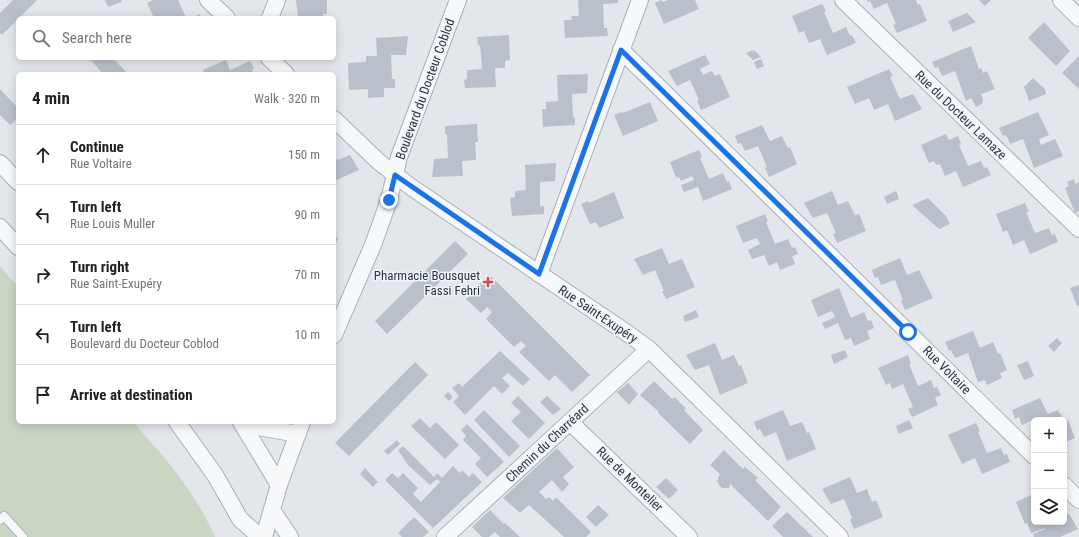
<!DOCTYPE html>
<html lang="en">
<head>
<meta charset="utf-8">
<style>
	body { margin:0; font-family:"Roboto Condensed",sans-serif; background:#f6f6f6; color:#202124 }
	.controls { position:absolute; right:12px; bottom:12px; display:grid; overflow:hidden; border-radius:6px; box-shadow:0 2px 10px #0003 }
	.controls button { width:36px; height:36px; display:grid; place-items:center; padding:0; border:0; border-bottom:1px solid #e0e0e0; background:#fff; color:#202124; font:20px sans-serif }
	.stop { position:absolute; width:12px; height:12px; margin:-9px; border:3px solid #1a73e8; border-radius:50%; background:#fff }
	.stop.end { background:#1a73e8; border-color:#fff; box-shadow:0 1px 4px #0008 }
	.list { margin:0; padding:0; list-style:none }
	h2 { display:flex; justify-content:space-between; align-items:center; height:52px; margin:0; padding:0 16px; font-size:17px }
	h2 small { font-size:13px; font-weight:400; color:#757577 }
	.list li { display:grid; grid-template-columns:26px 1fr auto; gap:12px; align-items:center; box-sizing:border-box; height:60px; padding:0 16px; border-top:1px solid #e0e0e0 }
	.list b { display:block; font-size:15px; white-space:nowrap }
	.list p { margin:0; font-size:13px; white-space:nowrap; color:#757577 }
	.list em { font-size:13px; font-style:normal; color:#757577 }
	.icon { flex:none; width:22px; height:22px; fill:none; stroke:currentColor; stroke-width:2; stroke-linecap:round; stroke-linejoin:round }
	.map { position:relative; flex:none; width:1079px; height:537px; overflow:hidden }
	.search { position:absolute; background:#fff; box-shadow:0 2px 10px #0003; left:16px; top:16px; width:320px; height:44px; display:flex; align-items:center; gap:10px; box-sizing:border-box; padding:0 14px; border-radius:6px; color:#757577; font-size:15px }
	.panel { position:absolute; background:#fff; box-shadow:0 2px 10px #0003; left:16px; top:72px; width:320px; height:352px; border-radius:6px }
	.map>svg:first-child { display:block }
	.green { fill:#c9d6c4 }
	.building { fill:#bac0ca }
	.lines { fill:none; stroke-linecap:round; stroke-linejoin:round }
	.lane-casing { stroke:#a8aeb7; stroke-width:10 }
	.street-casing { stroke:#a8aeb7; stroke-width:18 }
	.lane { stroke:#f6f8fa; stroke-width:8 }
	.street { stroke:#f6f8fa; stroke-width:16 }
	.route { stroke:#1a73e8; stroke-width:5 }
	.poi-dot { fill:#d3465c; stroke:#f3f6f9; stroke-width:1.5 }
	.labels { text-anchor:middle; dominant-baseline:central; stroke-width:3; stroke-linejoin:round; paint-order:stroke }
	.street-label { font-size:13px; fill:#2a3445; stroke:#f3f6f9 }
	.poi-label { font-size:13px; fill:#2a3445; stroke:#f3f6f9; text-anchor:end }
</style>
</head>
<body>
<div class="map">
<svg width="1079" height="537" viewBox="0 0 1079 537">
	<rect width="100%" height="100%" fill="#e3e7ec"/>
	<path class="green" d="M0,266L18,287V422H133C167,460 194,490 215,537H0Z"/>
	<g class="building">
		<polygon points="13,0 37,0 2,35 0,33 0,13"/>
		<polygon points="105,0 121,0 122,2 108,7"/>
		<polygon points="153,0 178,0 186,18 154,18 147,3"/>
		<polygon points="296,0 327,0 327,14 323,14 323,18 298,18"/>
		<polygon points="578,0 618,0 618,3 603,4 604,28 607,28 608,36 565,38 564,20 572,20 571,16 579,16"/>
		<polygon points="661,0 663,2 668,0 695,0 699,9 664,24 655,3"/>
		<polygon points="867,0 916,0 918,5 920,4 927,21 897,33 893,25 896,24 887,3 874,9 870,1 868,2"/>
		<polygon points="979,0 991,0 985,6"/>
		<polygon points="822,4 826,11 824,12 833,33 846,27 850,36 852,35 856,43 827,55 820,39 809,43 804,31 799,33 792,16"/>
		<polygon points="967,13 976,22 953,32 948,21"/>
		<polygon points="200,14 201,18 191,18"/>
		<polygon points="1044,22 1070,51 1056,66 1028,38"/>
		<polygon points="509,35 510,60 505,61 505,68 495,68 496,87 465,88 464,80 467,79 467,70 482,69 480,45 478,46 477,37"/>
		<polygon points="408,36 406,55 391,55 392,79 395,79 395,88 384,88 384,97 368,98 368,89 349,90 348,63 366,62 366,56 377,56 376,38"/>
		<polygon points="971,46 979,69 981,68 983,73 987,71 995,89 981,94 983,99 982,104 976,107 971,98 966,101 955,71 942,76 938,67 935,68 932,62"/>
		<polygon points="754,50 761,57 753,60 746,53"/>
		<polygon points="705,55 710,64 700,69 703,75 712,71 715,76 720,74 730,97 701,110 697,101 699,100 690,80 677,86 668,71"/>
		<polygon points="1079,56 1079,89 1062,73"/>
		<polygon points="89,58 113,58 128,74 103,74"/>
		<polygon points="761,59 764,66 757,69 754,62"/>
		<polygon points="226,60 230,70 250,61 254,68 252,70 254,74 204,74 203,70"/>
		<polygon points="889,69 893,76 890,77 900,99 913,94 922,109 895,121 888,104 874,110 869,98 855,104 847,87"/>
		<polygon points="588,74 587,93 572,94 573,117 575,118 575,125 543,127 542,109 546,109 546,102 558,101 557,75"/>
		<polygon points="1033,78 1045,89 1046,94 1029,101 1024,87"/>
		<polygon points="0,89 18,108 18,118 10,125 0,115"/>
		<polygon points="650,102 658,121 623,136 614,115 622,112 623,113"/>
		<polygon points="1038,112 1049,135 1039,139 1041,145 1055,139 1063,156 1034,168 1023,139 1010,144 1006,135 1003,136 999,128"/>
		<polygon points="477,124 478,142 475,142 476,160 462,161 463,176 432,177 434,159 448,158 447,134 445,134 445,126"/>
		<polygon points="762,125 770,141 782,136 788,148 790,147 797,164 769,177 765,168 767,167 758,146 745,151 741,143 738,144 735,136"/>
		<polygon points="946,134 949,140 958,136 961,144 959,145 968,166 981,161 984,168 987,167 991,175 963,187 956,171 945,176 940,164 936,165 934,161 929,163 921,145"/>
		<polygon points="699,150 702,157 700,158 709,179 723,173 727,182 729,181 732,189 703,201 698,187 684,192 681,185 694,180 692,176 681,181 679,177 676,178 670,162"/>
		<polygon points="334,153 337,160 350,155 359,170 334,181"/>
		<polygon points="556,163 555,181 540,182 540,206 544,206 544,214 512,216 510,198 515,197 515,191 526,190 525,165"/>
		<polygon points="1074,179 1075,184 1079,182 1079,211 1075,213 1065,188 1069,186 1067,182"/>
		<polygon points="832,191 838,205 848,201 855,215 859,214 866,231 837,243 833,234 836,233 827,213 813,218 804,203"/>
		<polygon points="896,191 899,199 887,204 884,197"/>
		<polygon points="614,192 624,218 599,228 596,222 590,224 581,204 588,201 589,203"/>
		<polygon points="928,198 946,216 950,224 939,229 912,205"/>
		<polygon points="1025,203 1029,212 1026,212 1035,233 1049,228 1052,235 1055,234 1058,242 1030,254 1024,240 1013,245 1007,230 1003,232 996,214"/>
		<polygon points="765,214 768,222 766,222 775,244 788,239 792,248 795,247 798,254 792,256 795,264 780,270 777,262 769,266 764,255 752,259 748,250 760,244 757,238 743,243 736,226"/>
		<polygon points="334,236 338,238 334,248"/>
		<polygon points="455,241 468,254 387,334 375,321"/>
		<polygon points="662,248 669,264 682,259 695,287 666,299 662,291 664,291 655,270 643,275 634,259"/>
		<polygon points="900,258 907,275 919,270 933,298 905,310 901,301 903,300 895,280 881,285 878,277 875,278 872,270"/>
		<polygon points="489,274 590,375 572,392 555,375 549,381 519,352 526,346 521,341 514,347 486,319 492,312 487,307 481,313 466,299"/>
		<polygon points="1079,285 1079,305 1077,306 1070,288"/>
		<polygon points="839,288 851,318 864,312 868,321 871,320 874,328 867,331 870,339 854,346 851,338 845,340 838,323 825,329 822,323 835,317 832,311 818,317 811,300"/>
		<polygon points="696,310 699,317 685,322 683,316"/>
		<polygon points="973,331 980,348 993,342 998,354 1000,353 1007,370 1000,373 1002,378 987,385 985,380 978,382 968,353 955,358 951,350 949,351 945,342"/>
		<polygon points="1057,338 1062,343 1054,352 1048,346"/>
		<polygon points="715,343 722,360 734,355 739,366 741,365 748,383 720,395 709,365 695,370 686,355"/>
		<polygon points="845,350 848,357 834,364 831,355"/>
		<polygon points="500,351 530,379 523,386 508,373 502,378 510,386 502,394 494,386 465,415 453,402 459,396 452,388 459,383 462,387"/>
		<polygon points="908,355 911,364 909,364 918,386 931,380 934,388 937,387 941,395 935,398 938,405 912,417 908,409 913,407 903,384 892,389 890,383 886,385 878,368"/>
		<polygon points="1028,361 1034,376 1024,380 1017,365"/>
		<polygon points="415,362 428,375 349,456 335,443"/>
		<polygon points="654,381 672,399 675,397 680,403 686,408 684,410 703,430 690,444 658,413 659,412 640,395"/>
		<polygon points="628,383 638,394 629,405 617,392"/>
		<polygon points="448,392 453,397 449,401 444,396"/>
		<polygon points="518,396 545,423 529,439 511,421 521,412 511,403"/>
		<polygon points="547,396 561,409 553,415 540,402"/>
		<polygon points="1040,398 1048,414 1058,410 1064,420 1035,419 1022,425 1019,417 1015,419 1012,410"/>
		<polygon points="484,410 520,446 509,457 474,420"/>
		<polygon points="783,410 790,426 802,422 807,433 809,432 816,449 787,461 776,432 764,437 760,429 757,430 754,422"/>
		<polygon points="420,418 430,428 436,422 459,445 445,459 411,426"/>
		<polygon points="909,420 913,428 899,434 896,426"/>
		<polygon points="1068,420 1075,438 1064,443 1064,422"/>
		<polygon points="976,423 980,431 978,432 987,453 1001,448 1004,455 1007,454 1010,462 982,474 975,458 962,464 948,435"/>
		<polygon points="467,424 504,462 487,477 475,464 481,458 463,440 466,436 461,430"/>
		<polygon points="397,440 400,444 388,455 384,451"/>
		<polygon points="403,446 434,477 437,473 442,478 453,466 460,473 462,470 469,477 473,473 482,482 433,528 385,480 392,473 398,478 403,473 418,488 413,494 421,502 440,482 437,479 430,485 408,465 398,450"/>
		<polygon points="557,448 574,467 563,477 569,484 562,492 552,480 539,492 546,499 549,497 553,501 556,497 591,532 586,537 564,537 529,505 520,513 503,498"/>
		<polygon points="724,450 743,469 745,467 758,478 755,480 781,507 768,521 730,484 729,488 722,488 719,485 717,481 720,474 710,465"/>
		<polygon points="365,468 378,482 373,487 360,474"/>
		<polygon points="850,477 857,493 867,489 872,502 876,500 883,517 854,529 850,520 852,518 844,499 831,504 822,489"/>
		<polygon points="666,478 678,490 669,499 656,487"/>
		<polygon points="1034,494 1034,522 1064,522 1064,516 1069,514 1078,529 1060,537 1034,537 1033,534 1045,529 1045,528 1031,533 1027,523 1025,524 1016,502"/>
		<polygon points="598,505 609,515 596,527 586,517"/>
		<polygon points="490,510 504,524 505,523 520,537 500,537 495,532 489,537 482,537 472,527"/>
		<polygon points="787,512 813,537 783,537 772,526"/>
		<polygon points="414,517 429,532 423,537 402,537 398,533"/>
	</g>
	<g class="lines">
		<defs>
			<polyline id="lane" points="0,520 4,516 23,537"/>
			<g id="street">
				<polyline points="208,0 227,18"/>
				<polyline points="843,0 1079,229"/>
				<polyline points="1061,0 1079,18"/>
				<polyline points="270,18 277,0"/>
				<polyline points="621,50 1034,456"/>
				<polyline points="269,58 286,74"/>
				<polyline points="334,119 379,162 411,187 627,333 649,349 840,537"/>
				<polyline points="0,163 18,182"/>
				<polyline points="0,227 18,247"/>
				<polyline points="539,274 640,0"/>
				<polyline points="334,335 373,245 389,200 399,157 458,0"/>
				<polyline points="177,422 215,475 240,519 260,537"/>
				<polyline points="241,422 279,485"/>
				<polyline points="247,422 258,427 298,434"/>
				<polyline points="570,422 689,537"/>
				<polyline points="1064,485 1079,500"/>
				<polyline points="272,510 290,537"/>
				<polyline points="264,537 279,485 302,422"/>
				<polyline points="445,537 649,349"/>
			</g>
		</defs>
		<use href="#lane" class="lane-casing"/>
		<use href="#street" class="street-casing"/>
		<use href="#lane" class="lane"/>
		<use href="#street" class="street"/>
	</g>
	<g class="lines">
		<polyline class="route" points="389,200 395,175 539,274 621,50 908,332"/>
	</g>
	<path class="poi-dot" d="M486 276h4v4h4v4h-4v4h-4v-4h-4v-4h4z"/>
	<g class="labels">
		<g class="street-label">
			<text transform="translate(425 89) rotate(-70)">Boulevard du Docteur Coblod</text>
			<text transform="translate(961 115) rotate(44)">Rue du Docteur Lamaze</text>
			<text transform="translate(598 314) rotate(34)">Rue Saint-Exupéry</text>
			<text transform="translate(947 370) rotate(45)">Rue Voltaire</text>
			<text transform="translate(547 443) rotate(-43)">Chemin du Charréard</text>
			<text transform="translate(630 479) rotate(44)">Rue de Montelier</text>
		</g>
		<g class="poi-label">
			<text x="480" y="275">Pharmacie Bousquet<tspan x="480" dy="15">Fassi Fehri</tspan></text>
		</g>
	</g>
</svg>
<div class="controls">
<button>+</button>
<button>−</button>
<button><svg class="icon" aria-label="layers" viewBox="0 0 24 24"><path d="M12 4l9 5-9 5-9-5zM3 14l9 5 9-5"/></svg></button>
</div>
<div class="stop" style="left:908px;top:332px"></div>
<div class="stop end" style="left:389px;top:200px"></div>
<div class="search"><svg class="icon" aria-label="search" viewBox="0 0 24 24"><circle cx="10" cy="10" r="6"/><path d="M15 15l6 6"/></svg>Search here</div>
<section class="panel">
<h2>4 min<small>Walk · 320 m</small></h2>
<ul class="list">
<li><svg class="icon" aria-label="ahead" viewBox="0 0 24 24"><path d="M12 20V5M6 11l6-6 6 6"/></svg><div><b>Continue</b><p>Rue Voltaire</p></div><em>150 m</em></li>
<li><svg class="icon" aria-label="left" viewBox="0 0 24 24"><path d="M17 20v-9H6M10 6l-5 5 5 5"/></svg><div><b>Turn left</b><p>Rue Louis Muller</p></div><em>90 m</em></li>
<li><svg class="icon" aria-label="right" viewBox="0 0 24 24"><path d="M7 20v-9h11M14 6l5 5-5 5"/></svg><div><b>Turn right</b><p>Rue Saint-Exupéry</p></div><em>70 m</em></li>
<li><svg class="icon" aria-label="left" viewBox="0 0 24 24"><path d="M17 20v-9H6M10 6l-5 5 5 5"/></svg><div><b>Turn left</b><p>Boulevard du Docteur Coblod</p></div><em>10 m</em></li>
<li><svg class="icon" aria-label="arrive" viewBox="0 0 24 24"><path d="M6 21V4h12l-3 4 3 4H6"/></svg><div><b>Arrive at destination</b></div></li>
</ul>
</section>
</div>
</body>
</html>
